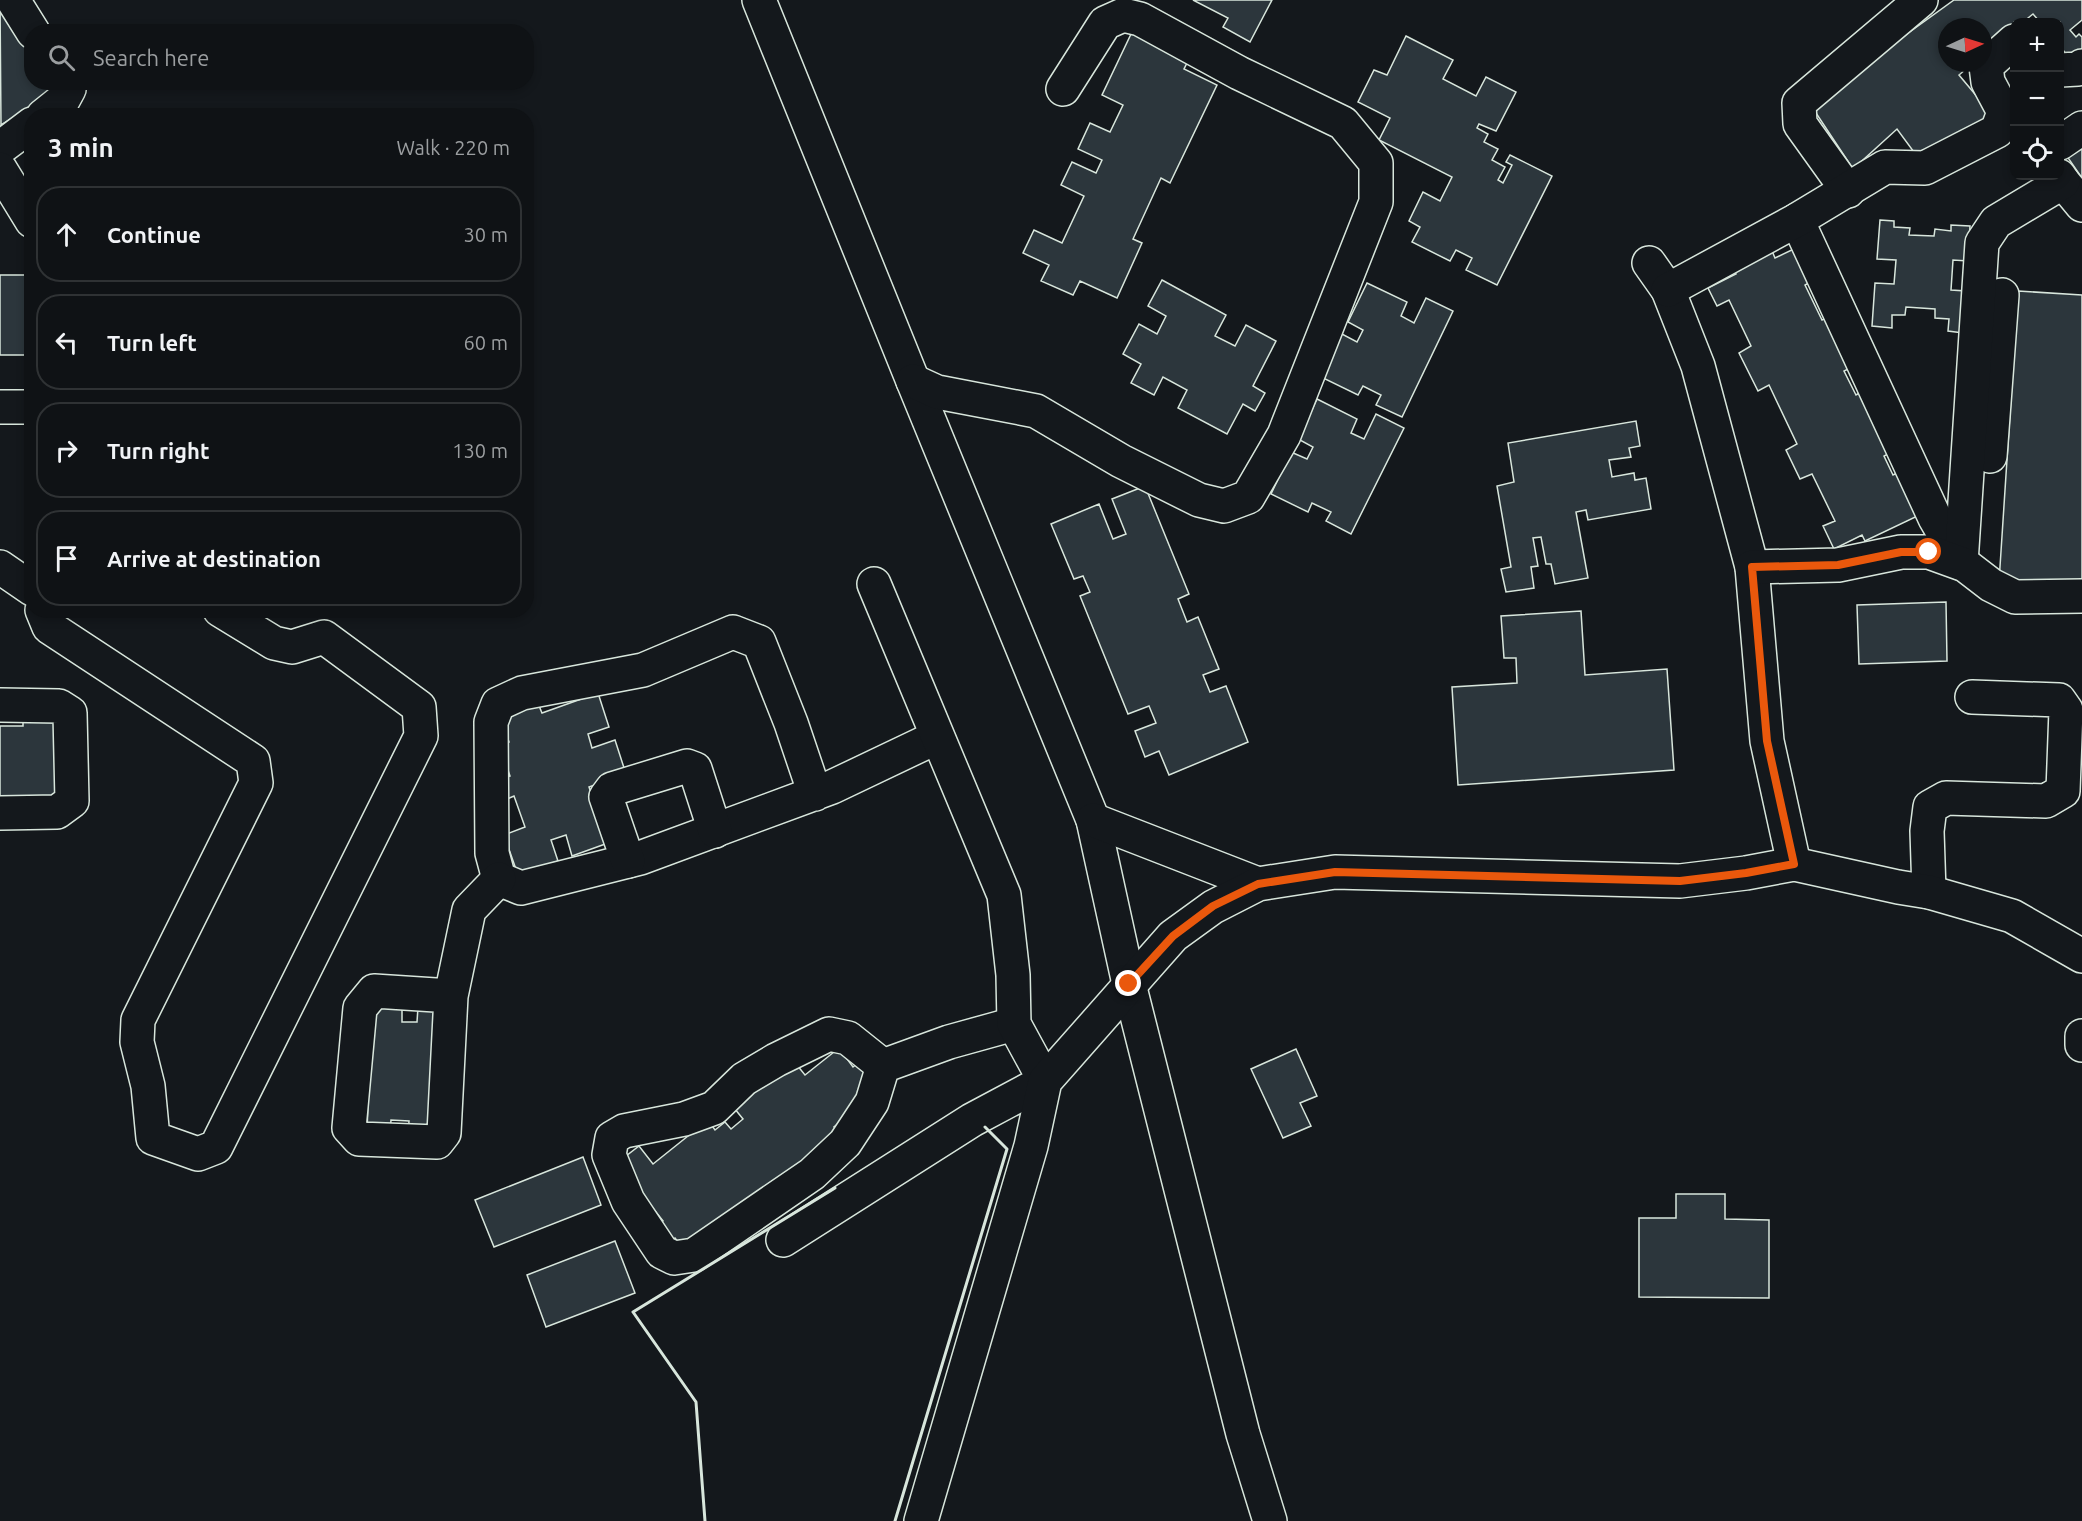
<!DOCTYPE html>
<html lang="en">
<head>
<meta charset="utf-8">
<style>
	body { margin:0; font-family:Ubuntu,sans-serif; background:#1d2022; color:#f1f3f6 }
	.controls { position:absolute; right:18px; top:18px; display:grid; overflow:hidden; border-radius:12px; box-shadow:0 3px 9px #0003 }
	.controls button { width:54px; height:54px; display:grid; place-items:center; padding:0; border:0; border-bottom:2px solid #2f3234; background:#0f1215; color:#f1f3f6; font:30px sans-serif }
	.compass { position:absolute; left:1938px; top:18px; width:54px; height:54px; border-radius:50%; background:#0f1215; box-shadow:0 3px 9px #0003; rotate:86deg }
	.stop { position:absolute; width:18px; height:18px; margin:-14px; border:4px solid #ea580c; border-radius:50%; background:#fff }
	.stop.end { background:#ea580c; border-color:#fff; box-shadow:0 2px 6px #0008 }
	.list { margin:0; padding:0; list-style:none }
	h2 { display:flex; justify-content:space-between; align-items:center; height:78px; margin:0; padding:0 24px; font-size:26px }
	h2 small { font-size:20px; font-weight:400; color:#9b9ea0 }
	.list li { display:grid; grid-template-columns:39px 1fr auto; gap:18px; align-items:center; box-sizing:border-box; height:96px; margin:0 12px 12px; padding:0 12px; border:2px solid #2f3234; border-radius:24px }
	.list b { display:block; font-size:22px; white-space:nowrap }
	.list em { font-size:20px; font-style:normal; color:#9b9ea0 }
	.icon { flex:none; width:33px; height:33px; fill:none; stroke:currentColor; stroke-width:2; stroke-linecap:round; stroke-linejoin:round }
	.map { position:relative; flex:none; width:2082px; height:1521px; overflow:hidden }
	.search { position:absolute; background:#0f1215; box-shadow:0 3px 9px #0003; left:24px; top:24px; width:510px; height:66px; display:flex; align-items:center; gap:15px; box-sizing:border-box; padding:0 21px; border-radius:24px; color:#9b9ea0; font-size:22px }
	.panel { position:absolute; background:#0f1215; box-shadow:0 3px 9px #0003; left:24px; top:108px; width:510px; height:510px; border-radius:24px }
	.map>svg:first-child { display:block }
	.building { fill:#2c363c; stroke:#d8e6dc; stroke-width:1.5 }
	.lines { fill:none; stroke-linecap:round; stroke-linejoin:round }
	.minor-casing { stroke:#d8e6dc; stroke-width:36 }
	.minor { stroke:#14181c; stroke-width:33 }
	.wall { stroke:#d8e6dc; stroke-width:3 }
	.route { stroke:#ea580c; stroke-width:8 }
</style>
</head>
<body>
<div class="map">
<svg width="2082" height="1521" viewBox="0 0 2082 1521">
	<rect width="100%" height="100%" fill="#14181c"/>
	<g class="building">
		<polygon points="0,0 32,45 32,82 54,82 58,90 1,125"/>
		<polygon points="1193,0 1272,0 1250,42 1223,27 1228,18"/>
		<polygon points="1954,0 2082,0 2082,20 2070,30 2076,37 2079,34 2082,37 2082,60 2075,66 2060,46 2060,22 2040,22 2033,14 2023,22 2014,22 2014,30 1983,55 1983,27 1947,27 1947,63 1973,63 1959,75 1995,118 1922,163 1897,129 1853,169 1810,104"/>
		<polygon points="1132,32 1189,59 1184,69 1217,85 1170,183 1161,178 1133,239 1142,243 1117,298 1080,281 1073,295 1041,281 1049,265 1023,253 1034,230 1062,243 1084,196 1061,185 1072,162 1096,173 1102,160 1078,149 1090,123 1110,132 1123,105 1102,95"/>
		<polygon points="1406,36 1453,60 1443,79 1476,96 1486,77 1516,92 1496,131 1479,124 1477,128 1488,134 1484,142 1498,149 1492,160 1505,167 1498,180 1503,183 1512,165 1506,162 1510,155 1552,176 1497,285 1466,270 1472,258 1456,250 1450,261 1412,242 1420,227 1409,221 1423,192 1440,201 1452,177 1379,140 1390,118 1358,102 1374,70 1387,75"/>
		<polygon points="2082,139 2082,178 2064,152"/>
		<polygon points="1880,220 1894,221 1894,227 1910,228 1909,235 1934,236 1935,229 1951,231 1951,225 1970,226 1968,261 1953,260 1951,290 1966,291 1963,333 1948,331 1949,319 1935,318 1935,309 1906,307 1905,315 1892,315 1892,328 1872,326 1875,283 1894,284 1896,260 1877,259"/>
		<polygon points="1770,246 1775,258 1800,246 1816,279 1805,285 1822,320 1833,315 1850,368 1844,371 1856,395 1861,392 1890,453 1884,456 1893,475 1899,472 1928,511 1865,541 1862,535 1834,549 1823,526 1835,521 1812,474 1800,479 1786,450 1797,444 1769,385 1758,391 1739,353 1751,346 1729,300 1717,306 1708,288 1736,274 1731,264"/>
		<rect x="0" y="275" width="32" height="80"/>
		<polygon points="1162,280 1226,315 1215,336 1235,346 1246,325 1276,341 1253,386 1265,393 1255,411 1243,404 1227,434 1178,408 1187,390 1163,377 1154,395 1131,383 1141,364 1123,354 1139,324 1157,334 1166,316 1148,306"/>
		<polygon points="1367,283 1407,302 1401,316 1414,323 1426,298 1453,311 1402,417 1376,405 1381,395 1363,386 1358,395 1321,377 1342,334 1357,342 1363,330 1348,322"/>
		<polygon points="2018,291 2082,295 2082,588 1999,582"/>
		<polygon points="1317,399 1357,419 1351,433 1364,439 1376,414 1404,428 1351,534 1326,521 1331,512 1312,503 1308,512 1271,494 1291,452 1307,459 1313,447 1298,439"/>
		<polygon points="1636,421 1640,446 1629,448 1631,457 1609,460 1612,477 1634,473 1635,480 1646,478 1651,509 1588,520 1586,510 1576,512 1588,578 1555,584 1551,564 1546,564 1541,537 1533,538 1538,566 1531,567 1534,588 1506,592 1501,569 1511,567 1497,486 1514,482 1508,443"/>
		<polygon points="1145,486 1189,594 1178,599 1187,622 1198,617 1219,669 1203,675 1210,692 1226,686 1248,742 1169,775 1159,751 1145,757 1135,731 1156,723 1149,706 1128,714 1080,596 1090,592 1083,576 1074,579 1051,524 1099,504 1113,539 1126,534 1112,499"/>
		<polygon points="1946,602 1947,661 1859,664 1857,605"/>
		<polygon points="1581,611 1585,675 1667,669 1674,770 1458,785 1452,687 1517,683 1516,658 1504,658 1501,616"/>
		<polygon points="598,693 609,727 588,734 592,748 615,740 626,774 589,787 608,843 572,856 566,835 551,840 558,861 518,875 504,835 525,827 514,796 505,800 498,780 510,776 499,745 509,742 499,714 537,701 542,713"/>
		<polygon points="23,712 58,713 58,800 0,801 0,726 23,726"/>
		<polygon points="371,1005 402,1007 402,1022 417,1022 418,1007 442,1008 437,1136 408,1135 409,1121 391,1120 390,1134 367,1134"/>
		<polygon points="839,1048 853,1067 859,1062 875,1083 862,1105 834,1127 840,1135 780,1192 772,1181 684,1249 675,1238 668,1243 656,1227 663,1221 617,1163 639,1146 653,1164 708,1120 715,1130 725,1122 731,1129 743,1119 730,1103 793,1060 805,1075"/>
		<polygon points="1296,1049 1317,1096 1300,1103 1311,1126 1283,1138 1251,1069"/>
		<polygon points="583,1157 601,1205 494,1247 475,1200"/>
		<polygon points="1676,1194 1725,1194 1725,1219 1769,1220 1769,1298 1639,1297 1639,1218 1676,1218"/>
		<polygon points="615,1241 635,1293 546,1327 527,1275"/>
	</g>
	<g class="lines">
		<defs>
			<g id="minor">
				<polyline points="13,0 33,32"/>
				<polyline points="759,0 913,381 1093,820 1129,984 1243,1434 1270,1521"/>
				<polyline points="2060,70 2078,69 2082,66"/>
				<polyline points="43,116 63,100 69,89 65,82"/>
				<polyline points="2060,143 2082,128"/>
				<polyline points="0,148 32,124"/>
				<polyline points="0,169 32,221"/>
				<polyline points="2063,182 2082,205"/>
				<polyline points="1848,191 1800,124 1799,103 1921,0"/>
				<polyline points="1797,220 1935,518 1961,563"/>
				<polyline points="1649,263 1668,290 1698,366 1752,567 1767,741 1794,864"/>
				<polyline points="1668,290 1797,220 1885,167 1925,168 1997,131 2004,112 1988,82 1986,66 2014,41"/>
				<polyline points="913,381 937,392 1036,411 1121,461 1199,500 1224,506 1248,497 1284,435 1376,202 1376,163 1343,123 1239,73 1140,19 1123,15 1105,23 1063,89"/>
				<polyline points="0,407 32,407"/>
				<polyline points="1990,456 2002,295"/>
				<polyline points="1961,563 1982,243 1996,222 2063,182 2059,176"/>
				<polyline points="0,567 32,589"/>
				<polyline points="1752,567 1838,565 1901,552 1929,552 1965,565 1991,585 2015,597 2082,596"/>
				<polyline points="42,610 49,627 253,761 256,783 138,1020 137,1042 148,1086 153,1138 198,1154 216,1147 421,736 419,707 324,637 292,647 274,643 220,610"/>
				<polyline points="0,705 59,706 70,713 72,801 57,812 0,813"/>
				<polyline points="815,794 791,723 759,642 733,632 643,670 522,693 498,704 491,722 492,853 499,879 521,888 640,858 832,787 937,737"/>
				<polyline points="1093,820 1258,884"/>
				<polyline points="628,861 606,797 612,789 687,766 695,769 715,831"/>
				<polyline points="1929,892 1927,831 1930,807 1946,798 2046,801 2063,791 2066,710 2059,700 1972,697"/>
				<polyline points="451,996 374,991 360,1008 349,1128 359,1139 437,1142 444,1133 451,996 469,910 499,879"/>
				<polyline points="2082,1036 2082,1045"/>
				<polyline points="883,1066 872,1102 845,1143 812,1174 694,1255 674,1258 662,1252 628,1201 609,1155 612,1138 624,1131 684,1119 714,1108 744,1079 776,1060 829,1034 848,1038 883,1066 949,1042 1014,1024"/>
				<polyline points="783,1240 972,1120 1045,1081 1014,1024 1013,975 1004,895 874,584"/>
				<polyline points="921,1521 1031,1146 1045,1081 1173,936 1213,907 1258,884 1335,872 1680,881 1746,873 1794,864 1898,887 1929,892 2012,916 2082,956"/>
			</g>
		</defs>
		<use href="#minor" class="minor-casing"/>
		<use href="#minor" class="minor"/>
		<g class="wall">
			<polyline points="705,1521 696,1402 633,1312 835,1188"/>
			<polyline points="895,1521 1007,1149 985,1127"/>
		</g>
	</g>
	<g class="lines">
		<polyline class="route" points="1129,984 1173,936 1213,906 1258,884 1335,872 1680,881 1746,873 1794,864 1767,741 1752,567 1838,565 1901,552 1929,552"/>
	</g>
</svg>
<div class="controls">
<button>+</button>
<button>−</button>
<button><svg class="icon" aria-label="locate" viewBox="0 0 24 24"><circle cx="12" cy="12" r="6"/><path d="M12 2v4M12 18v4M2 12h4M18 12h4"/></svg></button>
</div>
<svg class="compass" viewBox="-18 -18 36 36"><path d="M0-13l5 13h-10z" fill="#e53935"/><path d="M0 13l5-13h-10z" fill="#9b9ea0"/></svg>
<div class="stop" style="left:1929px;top:552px"></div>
<div class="stop end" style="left:1129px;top:984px"></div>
<div class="search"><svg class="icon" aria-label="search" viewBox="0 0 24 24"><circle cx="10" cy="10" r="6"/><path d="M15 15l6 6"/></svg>Search here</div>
<section class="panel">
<h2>3 min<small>Walk · 220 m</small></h2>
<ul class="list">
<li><svg class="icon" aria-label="ahead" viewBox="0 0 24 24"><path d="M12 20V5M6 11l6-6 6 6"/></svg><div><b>Continue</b></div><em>30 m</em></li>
<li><svg class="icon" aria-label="left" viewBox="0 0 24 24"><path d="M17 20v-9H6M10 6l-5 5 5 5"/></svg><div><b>Turn left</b></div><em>60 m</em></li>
<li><svg class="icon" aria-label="right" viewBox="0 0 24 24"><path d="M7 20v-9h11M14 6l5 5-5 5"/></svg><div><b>Turn right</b></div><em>130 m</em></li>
<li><svg class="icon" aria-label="arrive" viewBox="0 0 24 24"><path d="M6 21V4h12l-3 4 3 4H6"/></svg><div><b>Arrive at destination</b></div></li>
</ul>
</section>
</div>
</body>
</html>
